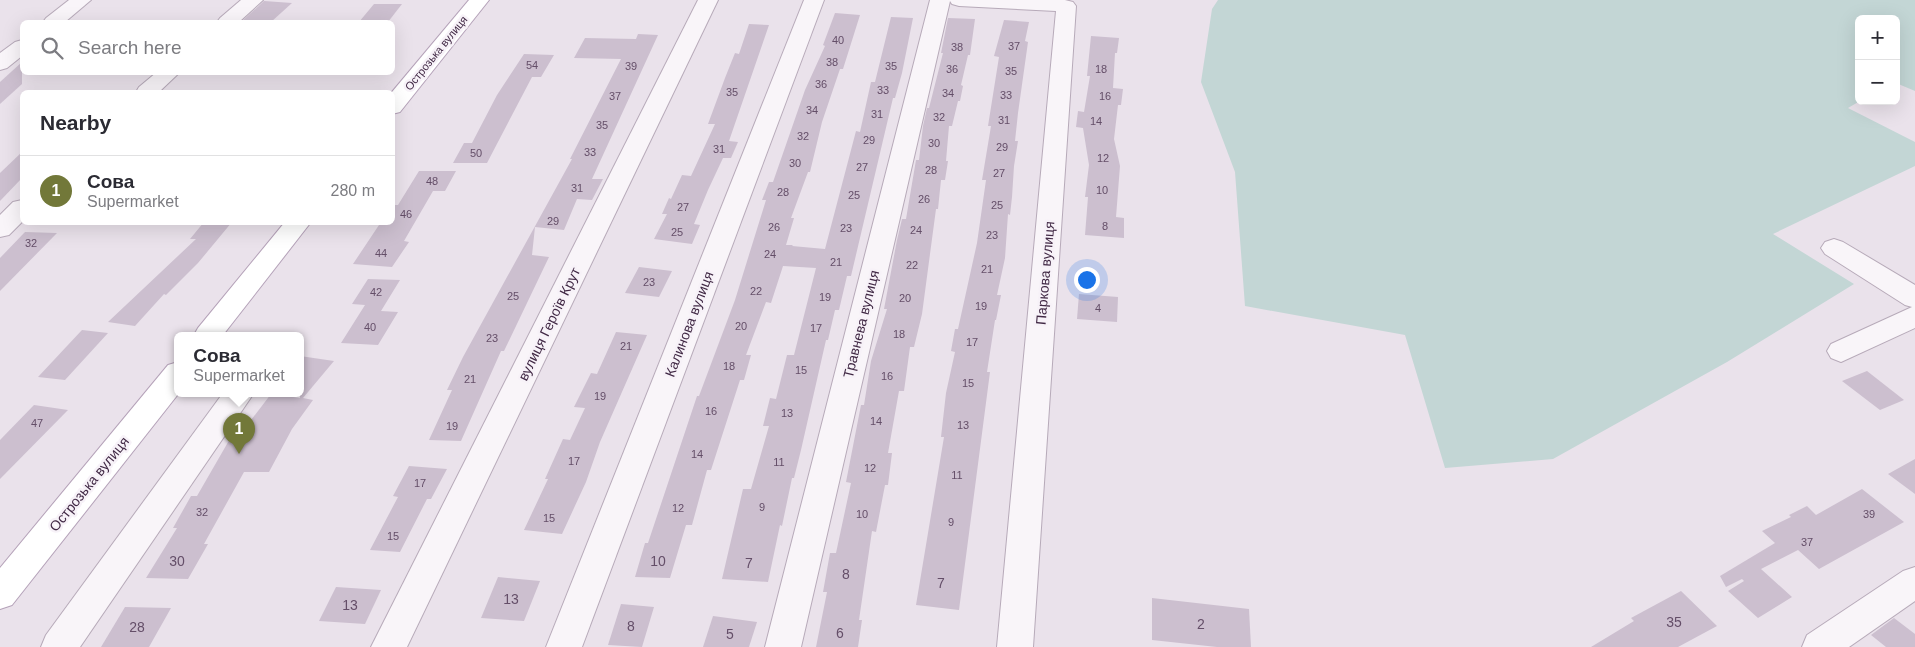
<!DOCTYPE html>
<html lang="en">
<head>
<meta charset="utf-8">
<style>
	body { margin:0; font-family:Helvetica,sans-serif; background:#f7f7f7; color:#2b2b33 }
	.controls { position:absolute; right:15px; top:15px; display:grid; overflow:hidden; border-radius:8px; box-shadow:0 5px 20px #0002 }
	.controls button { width:45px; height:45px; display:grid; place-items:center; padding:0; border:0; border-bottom:1px solid #e1e1e2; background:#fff; color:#2b2b33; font:25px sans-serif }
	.you { position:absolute; left:1086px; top:279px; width:18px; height:18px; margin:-12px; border:4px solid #fff; border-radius:50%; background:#1a73e8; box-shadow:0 0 0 8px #1a73e833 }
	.badge { display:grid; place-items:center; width:32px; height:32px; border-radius:50%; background:#727839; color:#fff; font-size:16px; font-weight:700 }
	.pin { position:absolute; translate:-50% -41px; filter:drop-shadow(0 1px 2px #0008) }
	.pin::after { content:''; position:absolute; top:26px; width:18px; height:15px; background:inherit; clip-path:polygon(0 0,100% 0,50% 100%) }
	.popup { position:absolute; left:174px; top:332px; width:130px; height:65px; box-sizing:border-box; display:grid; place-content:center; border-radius:8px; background:#fff; filter:drop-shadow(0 1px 4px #0005); font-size:16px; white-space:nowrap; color:#7c7c81 }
	.popup b { font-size:19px; color:#2b2b33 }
	.popup::after { content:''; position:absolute; left:50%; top:100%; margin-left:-10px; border:10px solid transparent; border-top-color:#fff }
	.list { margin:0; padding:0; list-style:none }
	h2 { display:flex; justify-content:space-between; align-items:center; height:65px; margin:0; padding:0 20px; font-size:21px }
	h2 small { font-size:16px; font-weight:400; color:#7c7c81 }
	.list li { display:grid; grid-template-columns:32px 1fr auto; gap:15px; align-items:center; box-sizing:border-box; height:70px; padding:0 20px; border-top:1px solid #e1e1e2 }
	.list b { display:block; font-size:19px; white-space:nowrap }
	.list p { margin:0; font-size:16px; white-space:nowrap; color:#7c7c81 }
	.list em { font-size:16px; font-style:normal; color:#7c7c81 }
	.icon { flex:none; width:28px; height:28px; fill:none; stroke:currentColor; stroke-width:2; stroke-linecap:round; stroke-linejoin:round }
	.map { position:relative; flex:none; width:1915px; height:647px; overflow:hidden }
	.search { position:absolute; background:#fff; box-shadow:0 5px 20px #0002; left:20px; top:20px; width:375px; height:55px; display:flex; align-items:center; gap:12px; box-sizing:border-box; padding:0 18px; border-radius:8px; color:#7c7c81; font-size:19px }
	.panel { position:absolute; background:#fff; box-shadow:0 5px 20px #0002; left:20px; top:90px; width:375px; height:135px; border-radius:8px }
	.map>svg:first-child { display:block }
	.green { fill:#c3d6d5 }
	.building { fill:#ccbfcf }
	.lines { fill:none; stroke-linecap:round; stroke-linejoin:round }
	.minor-casing { stroke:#b7aab9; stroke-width:2 }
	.major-casing { stroke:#b4a1b8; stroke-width:2 }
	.minor { fill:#f9f5f9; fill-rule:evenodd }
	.major { fill:#fff; fill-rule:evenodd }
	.labels { text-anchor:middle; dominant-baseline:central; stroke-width:5; stroke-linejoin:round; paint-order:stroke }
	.number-label { font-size:11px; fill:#644e68 }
	.far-street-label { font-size:11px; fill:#412945; stroke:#f7f2f8 }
	.street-label { font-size:14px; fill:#412945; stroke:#f7f2f8 }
	.near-number-label { font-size:14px; fill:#644e68 }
</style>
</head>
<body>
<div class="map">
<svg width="1915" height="647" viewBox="0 0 1915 647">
	<rect width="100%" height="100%" fill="#eae2eb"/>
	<polygon class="green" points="1218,0 1915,0 1915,91 1896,83 1896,19 1859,19 1860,101 1848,108 1915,142 1915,166 1773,234 1854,284 1727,362 1553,459 1445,468 1405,335 1245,306 1235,172 1201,82 1212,9"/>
	<g class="building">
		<polygon points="264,1 292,3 271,22 241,22"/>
		<polygon points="374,4 402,4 388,22 359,22"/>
		<polygon points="835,13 860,15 843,69 840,69 822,122 810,172 808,172 791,218 794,218 786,245 793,245 792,246 825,249 856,131 860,132 871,82 875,82 891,17 913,18 902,73 895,98 893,98 851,276 847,276 839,310 835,310 828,340 826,340 801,450 794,478 792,478 782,526 780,525 768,582 722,579 743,489 751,489 769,426 763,426 770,398 776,399 787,355 794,355 816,268 783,266 771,303 766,302 746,355 751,355 744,380 740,380 711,470 707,470 692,525 686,525 670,578 635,577 645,543 648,543 697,396 699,396 735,300 766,200 762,200 769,182 773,182 805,90 825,46 823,45"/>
		<polygon points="948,18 975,19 970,55 968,55 961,85 963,86 960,101 958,101 952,126 949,126 946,161 948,161 945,180 941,180 938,209 936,209 922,314 914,347 910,347 904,391 899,391 888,453 892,453 888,485 885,485 876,532 872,531 859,620 862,620 858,647 816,647 827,592 823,592 830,553 836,553 851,483 846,482 861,405 864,405 871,361 887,309 884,309 897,240 902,219 906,219 916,160 919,160 923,126 927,108 929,108 943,53 941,53"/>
		<polygon points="1004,20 1029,22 1025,41 1028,42 1018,113 1015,141 1018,141 1014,166 1012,197 1010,215 1008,214 1005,258 997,295 1001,295 996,320 995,320 987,372 990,372 959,610 916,605 944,437 941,437 946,393 955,352 951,351 955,329 958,329 977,243 986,180 982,180 991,126 988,126 999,57 994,56"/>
		<polygon points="749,24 769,25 729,141 738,142 731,158 723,158 708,190 694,224 700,225 692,244 654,239 667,214 662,214 669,198 671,199 682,175 691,176 715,124 708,124 725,78 735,53 739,54"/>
		<polygon points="638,34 658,35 592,179 603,179 592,200 577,199 564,230 535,227 532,255 549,257 504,351 501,351 461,441 429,440 452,390 447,390 463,357 572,159 570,159 621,59 574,58 585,38 636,39"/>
		<polygon points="1091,36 1119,38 1117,53 1115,53 1113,88 1123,89 1121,105 1118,105 1114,139 1120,166 1116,217 1124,218 1124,238 1085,235 1088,197 1085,197 1089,165 1083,128 1076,127 1078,111 1084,112 1090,76 1087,76"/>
		<polygon points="524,54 554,55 541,77 532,77 487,163 453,163 464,143 472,143 497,95"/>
		<polygon points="22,62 22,84 0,104 0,82"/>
		<polygon points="22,152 22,178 0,201 0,173"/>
		<polygon points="419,171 456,171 445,191 433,191 404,241 409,242 392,267 353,264 381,222 392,222 392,205 398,205"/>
		<polygon points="204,222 232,222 198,263 166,295 164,294 135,326 108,322 196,239 190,239"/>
		<polygon points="25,232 57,233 0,291 0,258"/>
		<polygon points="639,267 672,271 659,297 625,293"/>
		<polygon points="368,279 400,280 381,311 398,312 378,345 341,343 365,305 352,304"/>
		<polygon points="1079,294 1118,297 1117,322 1077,319"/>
		<polygon points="82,330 108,333 65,380 38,377"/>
		<polygon points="616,332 647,335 600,442 586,482 562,534 524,530 548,479 545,479 563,439 570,440 585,408 574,407 591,373 597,374"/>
		<polygon points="300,356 334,361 303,398 313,400 292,429 269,472 244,472 204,544 208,544 188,579 146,578 177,528 173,528 191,496 197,496 231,437 238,437 271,394 300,398"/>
		<polygon points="1867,371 1904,400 1880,410 1842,381"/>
		<polygon points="34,405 68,410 0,479 0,440"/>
		<polygon points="1915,459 1915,494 1888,474"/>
		<polygon points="409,466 447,469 431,499 427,499 400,552 370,550 398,497 393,496"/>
		<polygon points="1862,489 1904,522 1819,569 1798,550 1761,569 1792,597 1758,618 1728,591 1744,581 1742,579 1726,587 1720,576 1775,543 1762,531 1791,517 1789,515 1807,506 1816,515"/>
		<polygon points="498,577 540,581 524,621 481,618"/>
		<polygon points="336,587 381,590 365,624 319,621"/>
		<polygon points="1681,591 1717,626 1678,647 1591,647 1634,621 1631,618"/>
		<polygon points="1152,598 1249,609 1251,647 1217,647 1152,640"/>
		<polygon points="621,604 654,607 642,647 608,645"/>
		<polygon points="125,607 171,608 149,647 101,647"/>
		<polygon points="713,616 757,622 749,647 703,647"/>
		<polygon points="1894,618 1915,634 1915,647 1886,647 1871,635"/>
	</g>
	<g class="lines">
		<defs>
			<g id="minor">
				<polygon points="69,0 91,0 65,22 43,22 46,18"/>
				<polygon points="241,0 263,0 239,22 217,22 220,18"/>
				<polygon points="698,0 718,0 407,647 371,647"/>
				<polygon points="804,0 824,0 582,647 546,647"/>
				<polygon points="930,0 1065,0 1073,2 1076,6 1033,647 997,647 1056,11 959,6 952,4 950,1 801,647 765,647"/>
				<polygon points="22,40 22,56 7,68 0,70 0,53 15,42"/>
				<polygon points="157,72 180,72 159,92 136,92 139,87"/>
				<polygon points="22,200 22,222 9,235 0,237 0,215 13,202"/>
				<polygon points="1834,239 1843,242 1915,285 1915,328 1841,362 1831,358 1827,351 1831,344 1912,307 1905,305 1825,254 1821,248 1825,242"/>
				<polygon points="223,393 254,393 80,647 41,647 46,635"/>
				<polygon points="1915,567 1915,601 1849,647 1802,647 1807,635 1903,571"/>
			</g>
			<g id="major">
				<polygon points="469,0 489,0 400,112 392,114 392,92"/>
				<polygon points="285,222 311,222 223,335 194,335 198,328"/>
				<polygon points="178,362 179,393 12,605 0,609 0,568 168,365"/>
			</g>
		</defs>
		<use href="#minor" class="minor-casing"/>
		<use href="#major" class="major-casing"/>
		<use href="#minor" class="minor"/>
		<use href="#major" class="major"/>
	</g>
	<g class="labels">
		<g class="number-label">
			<text x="838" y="40">40</text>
			<text x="1014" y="46">37</text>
			<text x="957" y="47">38</text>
			<text x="832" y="62">38</text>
			<text x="532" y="65">54</text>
			<text x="631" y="66">39</text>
			<text x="891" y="66">35</text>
			<text x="952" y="69">36</text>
			<text x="1101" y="69">18</text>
			<text x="1011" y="71">35</text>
			<text x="821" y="84">36</text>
			<text x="883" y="90">33</text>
			<text x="732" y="92">35</text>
			<text x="948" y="93">34</text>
			<text x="1006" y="95">33</text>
			<text x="615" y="96">37</text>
			<text x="1105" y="96">16</text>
			<text x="812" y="110">34</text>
			<text x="877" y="114">31</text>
			<text x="939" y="117">32</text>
			<text x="1004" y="120">31</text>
			<text x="1096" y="121">14</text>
			<text x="602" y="125">35</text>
			<text x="803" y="136">32</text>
			<text x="869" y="140">29</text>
			<text x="934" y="143">30</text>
			<text x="1002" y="147">29</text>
			<text x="719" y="149">31</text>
			<text x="590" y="152">33</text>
			<text x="476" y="153">50</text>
			<text x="1103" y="158">12</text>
			<text x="795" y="163">30</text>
			<text x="862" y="167">27</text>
			<text x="931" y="170">28</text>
			<text x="999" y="173">27</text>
			<text x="432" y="181">48</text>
			<text x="577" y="188">31</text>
			<text x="1102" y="190">10</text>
			<text x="783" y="192">28</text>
			<text x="854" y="195">25</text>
			<text x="924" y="199">26</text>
			<text x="997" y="205">25</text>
			<text x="683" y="207">27</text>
			<text x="406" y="214">46</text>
			<text x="553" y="221">29</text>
			<text x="1105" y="226">8</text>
			<text x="774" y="227">26</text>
			<text x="846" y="228">23</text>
			<text x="916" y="230">24</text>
			<text x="677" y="232">25</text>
			<text x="992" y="235">23</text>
			<text x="31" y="243">32</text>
			<text x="381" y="253">44</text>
			<text x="770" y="254">24</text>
			<text x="836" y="262">21</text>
			<text x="912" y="265">22</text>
			<text x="987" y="269">21</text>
			<text x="649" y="282">23</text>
			<text x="756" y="291">22</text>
			<text x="376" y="292">42</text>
			<text x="513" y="296">25</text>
			<text x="825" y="297">19</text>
			<text x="905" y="298">20</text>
			<text x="981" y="306">19</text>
			<text x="1098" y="308">4</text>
			<text x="741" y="326">20</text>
			<text x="370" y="327">40</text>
			<text x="816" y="328">17</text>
			<text x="899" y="334">18</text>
			<text x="492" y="338">23</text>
			<text x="972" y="342">17</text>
			<text x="626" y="346">21</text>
			<text x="729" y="366">18</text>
			<text x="801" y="370">15</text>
			<text x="887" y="376">16</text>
			<text x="470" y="379">21</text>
			<text x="968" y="383">15</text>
			<text x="600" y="396">19</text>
			<text x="711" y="411">16</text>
			<text x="787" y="413">13</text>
			<text x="876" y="421">14</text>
			<text x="37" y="423">47</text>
			<text x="963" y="425">13</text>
			<text x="452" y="426">19</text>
			<text x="697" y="454">14</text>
			<text x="574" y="461">17</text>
			<text x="779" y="462">11</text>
			<text x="870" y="468">12</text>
			<text x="957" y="475">11</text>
			<text x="420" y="483">17</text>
			<text x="762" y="507">9</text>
			<text x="678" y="508">12</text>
			<text x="202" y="512">32</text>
			<text x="862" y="514">10</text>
			<text x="1869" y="514">39</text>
			<text x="549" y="518">15</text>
			<text x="951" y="522">9</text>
			<text x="393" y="536">15</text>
			<text x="1807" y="542">37</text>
		</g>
		<g class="far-street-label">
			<text transform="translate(436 53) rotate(-51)">Острозька вулиця</text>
		</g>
		<g class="street-label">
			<text transform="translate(1045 273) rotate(-85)">Паркова вулиця</text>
			<text transform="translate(549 324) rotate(-64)">вулиця Героїв Крут</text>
			<text transform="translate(689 324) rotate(-69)">Калинова вулиця</text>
			<text transform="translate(861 324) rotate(-76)">Травнева вулиця</text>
			<text transform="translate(89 484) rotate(-51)">Острозька вулиця</text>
		</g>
		<g class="near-number-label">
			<text x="177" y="561">30</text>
			<text x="658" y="561">10</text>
			<text x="749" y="563">7</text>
			<text x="846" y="574">8</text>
			<text x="941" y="583">7</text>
			<text x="511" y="599">13</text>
			<text x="350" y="605">13</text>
			<text x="1674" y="622">35</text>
			<text x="1201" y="624">2</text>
			<text x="631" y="626">8</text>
			<text x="137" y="627">28</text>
			<text x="840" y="633">6</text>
			<text x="730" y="634">5</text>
		</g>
	</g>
</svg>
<div class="controls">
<button>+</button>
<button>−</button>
</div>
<div class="you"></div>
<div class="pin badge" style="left:239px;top:454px">1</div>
<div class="popup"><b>Сова</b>Supermarket</div>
<div class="search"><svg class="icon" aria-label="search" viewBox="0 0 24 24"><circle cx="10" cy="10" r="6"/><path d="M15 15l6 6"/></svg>Search here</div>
<section class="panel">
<h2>Nearby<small></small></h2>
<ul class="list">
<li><span class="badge">1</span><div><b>Сова</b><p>Supermarket</p></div><em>280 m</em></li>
</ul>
</section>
</div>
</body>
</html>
